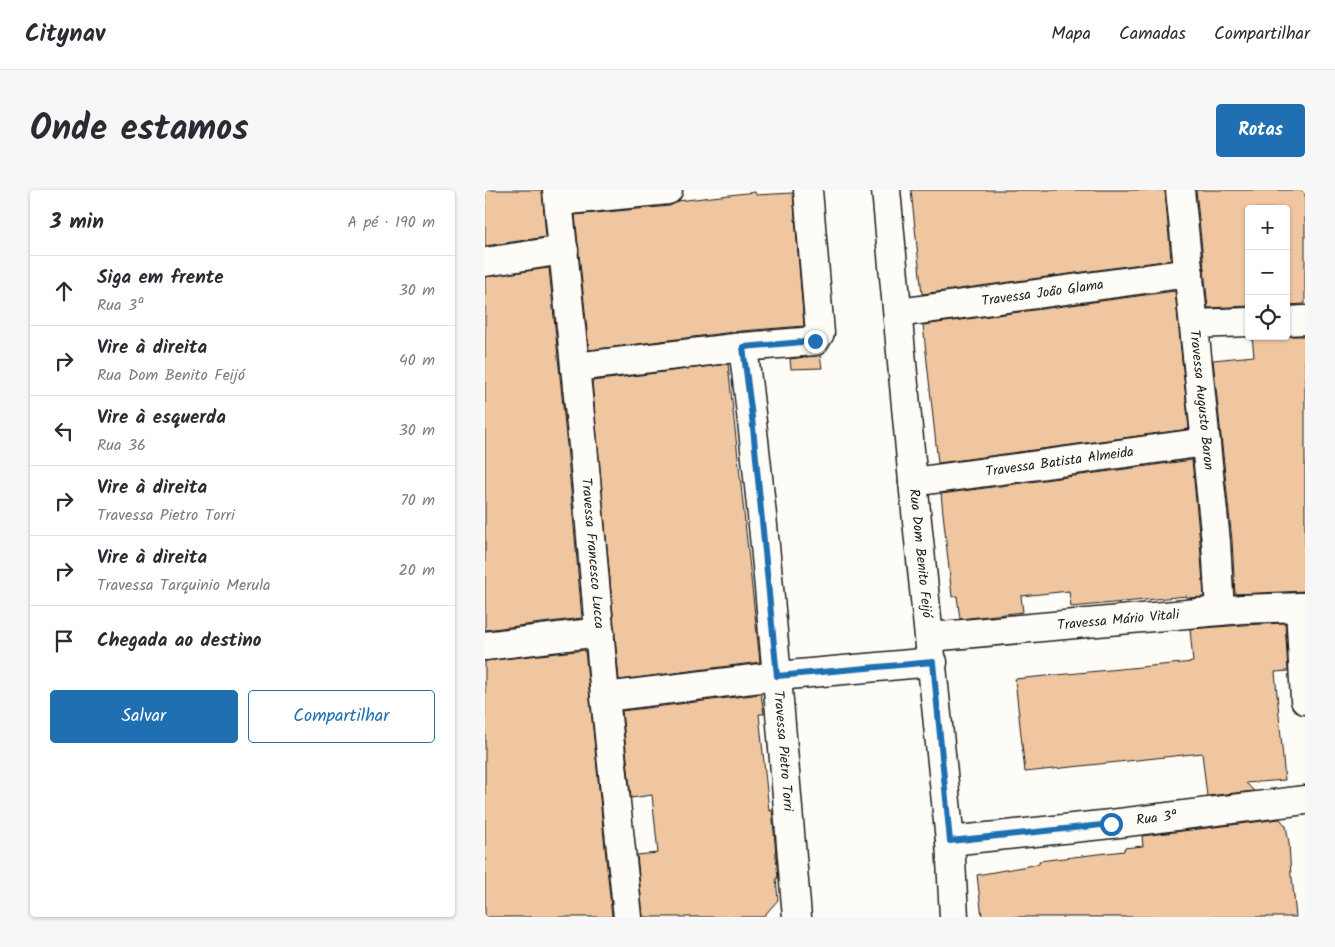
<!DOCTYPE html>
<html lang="pt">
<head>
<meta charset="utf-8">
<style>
	body { margin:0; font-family:Kalam,sans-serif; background:#f7f7f7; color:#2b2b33 }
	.controls { position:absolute; right:15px; top:15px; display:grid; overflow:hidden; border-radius:5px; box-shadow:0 1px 4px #0004 }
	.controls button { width:45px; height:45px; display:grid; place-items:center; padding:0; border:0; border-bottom:1px solid #e1e1e2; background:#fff; color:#2b2b33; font:25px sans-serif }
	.stop { position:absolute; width:15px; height:15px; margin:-11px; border:4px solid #1f6fb2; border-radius:50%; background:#fff }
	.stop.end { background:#1f6fb2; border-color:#fff; box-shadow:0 1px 5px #0008 }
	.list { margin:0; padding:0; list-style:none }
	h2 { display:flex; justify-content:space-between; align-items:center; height:65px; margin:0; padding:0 20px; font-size:21px }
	h2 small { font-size:16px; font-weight:400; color:#7c7c81 }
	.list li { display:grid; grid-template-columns:32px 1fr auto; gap:15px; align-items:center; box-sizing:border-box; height:70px; padding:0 20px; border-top:1px solid #e1e1e2 }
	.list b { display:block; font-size:19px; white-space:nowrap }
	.list p { margin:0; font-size:16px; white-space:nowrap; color:#7c7c81 }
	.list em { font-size:16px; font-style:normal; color:#7c7c81 }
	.actions { display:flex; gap:10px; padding:15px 20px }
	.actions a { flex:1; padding:11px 0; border:1px solid #1f6fb2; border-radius:5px; text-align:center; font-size:18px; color:#1f6fb2 }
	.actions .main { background:#1f6fb2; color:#fff }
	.icon { flex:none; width:28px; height:28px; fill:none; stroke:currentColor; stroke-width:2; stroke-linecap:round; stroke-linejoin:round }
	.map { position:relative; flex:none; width:820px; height:727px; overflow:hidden; border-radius:5px }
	header { display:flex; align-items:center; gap:30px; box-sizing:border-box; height:70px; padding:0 25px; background:#fff; border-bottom:1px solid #e1e1e2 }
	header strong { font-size:24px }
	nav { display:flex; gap:28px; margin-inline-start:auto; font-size:18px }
	.intro { display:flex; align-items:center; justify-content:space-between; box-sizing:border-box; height:120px; padding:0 30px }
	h1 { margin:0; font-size:35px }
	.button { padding:12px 22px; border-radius:5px; background:#1f6fb2; color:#fff; font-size:18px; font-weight:700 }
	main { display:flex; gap:30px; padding:0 30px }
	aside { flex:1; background:#fff; border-radius:5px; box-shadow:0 1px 4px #0004 }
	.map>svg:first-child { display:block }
	.building { fill:#efc69f; stroke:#1c1c1c }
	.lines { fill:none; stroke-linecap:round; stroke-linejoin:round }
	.minor-casing { stroke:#1c1c1c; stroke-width:31 }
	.minor { stroke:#fdfcf7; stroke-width:28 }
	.route { stroke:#1f6fb2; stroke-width:6 }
	.labels { text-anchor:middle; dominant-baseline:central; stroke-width:4.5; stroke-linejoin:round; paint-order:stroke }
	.street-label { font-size:14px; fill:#1c1c1c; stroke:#fdfcf7 }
</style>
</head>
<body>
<header>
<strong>Citynav</strong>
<nav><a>Mapa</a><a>Camadas</a><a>Compartilhar</a></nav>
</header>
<div class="intro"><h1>Onde estamos</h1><a class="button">Rotas</a></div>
<main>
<aside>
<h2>3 min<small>A pé · 190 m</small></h2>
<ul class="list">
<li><svg class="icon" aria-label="ahead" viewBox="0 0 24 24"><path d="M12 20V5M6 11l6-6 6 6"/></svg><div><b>Siga em frente</b><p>Rua 3ª</p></div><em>30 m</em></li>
<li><svg class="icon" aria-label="right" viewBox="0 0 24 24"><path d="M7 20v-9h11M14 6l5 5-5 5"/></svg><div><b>Vire à direita</b><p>Rua Dom Benito Feijó</p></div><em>40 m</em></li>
<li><svg class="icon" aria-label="left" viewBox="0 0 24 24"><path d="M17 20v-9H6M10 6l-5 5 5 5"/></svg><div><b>Vire à esquerda</b><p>Rua 36</p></div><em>30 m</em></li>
<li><svg class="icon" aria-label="right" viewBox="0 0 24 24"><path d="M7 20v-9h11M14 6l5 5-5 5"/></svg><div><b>Vire à direita</b><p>Travessa Pietro Torri</p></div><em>70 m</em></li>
<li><svg class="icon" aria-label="right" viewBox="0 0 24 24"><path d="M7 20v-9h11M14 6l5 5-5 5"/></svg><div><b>Vire à direita</b><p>Travessa Tarquinio Merula</p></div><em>20 m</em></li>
<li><svg class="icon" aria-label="arrive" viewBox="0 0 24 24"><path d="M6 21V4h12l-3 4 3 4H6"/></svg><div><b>Chegada ao destino</b></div></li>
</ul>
<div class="actions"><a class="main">Salvar</a><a>Compartilhar</a></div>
</aside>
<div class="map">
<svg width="820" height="727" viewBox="0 0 820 727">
	<rect width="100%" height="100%" fill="#fdfcf7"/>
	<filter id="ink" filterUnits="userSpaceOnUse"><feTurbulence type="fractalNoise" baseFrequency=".02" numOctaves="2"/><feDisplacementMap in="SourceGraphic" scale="10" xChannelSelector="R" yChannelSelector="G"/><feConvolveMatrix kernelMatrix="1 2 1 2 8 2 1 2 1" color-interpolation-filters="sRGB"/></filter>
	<g filter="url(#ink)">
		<g class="building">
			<polygon points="0,0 57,0 61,47 0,56"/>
			<polygon points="426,0 680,0 686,70 437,104"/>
			<polygon points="711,0 820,0 820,114 801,115 801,19 764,19 764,116 723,118"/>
			<polygon points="270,2 271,5 308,3 319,136 256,141 104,160 90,25 185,16 193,11"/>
			<polygon points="64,78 82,256 97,428 0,440 0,87"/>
			<polygon points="690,101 704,239 453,273 438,135"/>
			<polygon points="769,146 820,146 820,401 750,404 747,350 728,170 769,166 767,147"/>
			<polygon points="335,165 337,178 306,179 305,169"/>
			<polygon points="243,174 275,472 134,490 107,191"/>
			<polygon points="707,270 715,353 719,407 702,408 702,406 586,417 584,401 536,406 538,422 475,429 472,406 467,407 456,304"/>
			<polygon points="800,433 803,481 790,482 800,590 761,593 769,601 722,606 717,563 540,582 530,489 708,472 705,439 758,435"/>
			<polygon points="100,460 127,727 0,727 0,471"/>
			<polygon points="276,504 279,524 274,524 284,621 287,620 293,688 291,688 293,710 278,727 158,727 152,665 173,663 167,605 146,608 137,521"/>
			<polygon points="795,629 801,636 804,653 806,687 807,687 811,727 497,727 492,685 554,674 554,671 639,661 639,658 658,656 657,646"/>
		</g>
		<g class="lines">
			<defs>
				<g id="minor">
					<path id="s1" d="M72,0L98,255L120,507L143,727"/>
					<path id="s2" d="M401,0L428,292L465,651L469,727"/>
					<path id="s3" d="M695,0L731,352L735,421"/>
					<polyline points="74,11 183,0"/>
					<polyline points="0,72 79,60"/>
					<path id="s4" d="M413,123L704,83"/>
					<polyline points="801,131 820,130"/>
					<polyline points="709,134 764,132"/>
					<path id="s5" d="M258,157C282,346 296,537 312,727"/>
					<polyline points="90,177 258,157 330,151 335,143 323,0"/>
					<path id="s6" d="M428,292L721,252"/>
					<polyline points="815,417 820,510"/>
					<path id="s7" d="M445,447L757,419L820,417"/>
					<polyline points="0,456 115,442"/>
					<polyline points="120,507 292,486 448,472"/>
					<polyline points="465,651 626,634 820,610"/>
				</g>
			</defs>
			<use href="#minor" class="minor-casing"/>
			<use href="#minor" class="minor"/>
		</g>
	</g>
	<g class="lines" filter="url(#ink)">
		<polyline class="route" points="330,151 258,157 267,227 292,486 448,472 465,651 626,634"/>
	</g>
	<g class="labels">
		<g class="street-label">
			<text stroke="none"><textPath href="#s4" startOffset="146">Travessa João Glama</textPath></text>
			<text stroke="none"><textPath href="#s3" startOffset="211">Travessa Augusto Baron</textPath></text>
			<text stroke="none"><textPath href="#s6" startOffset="148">Travessa Batista Almeida</textPath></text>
			<text stroke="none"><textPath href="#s1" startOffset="365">Travessa Francesco Lucca</textPath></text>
			<text stroke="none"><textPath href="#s2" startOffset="365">Rua Dom Benito Feijó</textPath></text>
			<text stroke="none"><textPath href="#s7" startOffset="189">Travessa Mário Vitali</textPath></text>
			<text stroke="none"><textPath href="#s5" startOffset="406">Travessa Pietro Torri</textPath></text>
			<text transform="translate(672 628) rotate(-7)">Rua 3ª</text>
		</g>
	</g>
</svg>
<div class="controls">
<button>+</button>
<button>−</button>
<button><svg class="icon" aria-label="locate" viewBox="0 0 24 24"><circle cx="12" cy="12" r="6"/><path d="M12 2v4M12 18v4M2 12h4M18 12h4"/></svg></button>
</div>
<div class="stop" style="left:626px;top:634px"></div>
<div class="stop end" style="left:330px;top:151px"></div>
</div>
</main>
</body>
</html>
